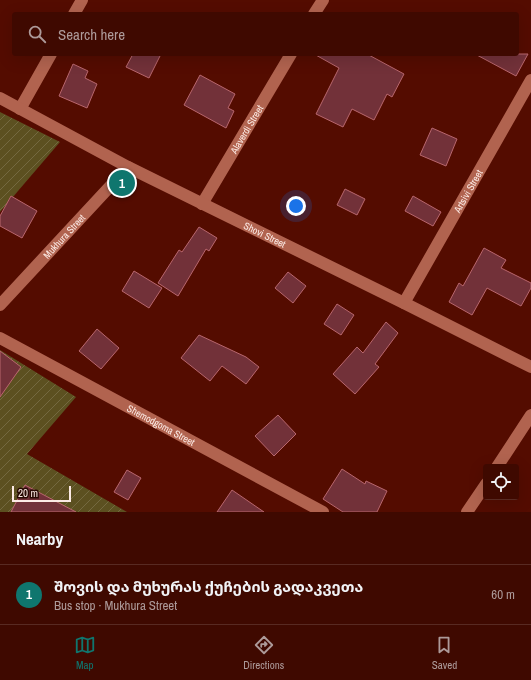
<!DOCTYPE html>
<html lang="en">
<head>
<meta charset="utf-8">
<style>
	body { margin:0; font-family:"Archivo Narrow","Noto Sans Georgian",sans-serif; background:#4a170f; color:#f1f3f6 }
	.controls { position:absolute; right:12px; bottom:12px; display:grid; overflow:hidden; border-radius:4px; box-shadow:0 4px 16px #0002 }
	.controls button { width:36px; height:36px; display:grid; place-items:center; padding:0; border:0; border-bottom:1px solid #582a22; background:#3f0900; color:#f1f3f6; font:20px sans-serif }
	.scale { position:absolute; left:12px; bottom:10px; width:59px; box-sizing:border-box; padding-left:4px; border:2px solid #fceae5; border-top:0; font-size:11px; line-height:14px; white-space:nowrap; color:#fceae5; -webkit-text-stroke:3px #270903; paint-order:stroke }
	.you { position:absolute; left:296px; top:206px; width:14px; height:14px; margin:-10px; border:3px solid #fff; border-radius:50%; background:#1a73e8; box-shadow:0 0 0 6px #1a73e833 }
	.badge { display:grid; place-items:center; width:26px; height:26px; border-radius:50%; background:#0f766e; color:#fff; font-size:13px; font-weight:700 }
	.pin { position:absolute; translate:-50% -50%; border:2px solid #fff; box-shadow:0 1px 4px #0006 }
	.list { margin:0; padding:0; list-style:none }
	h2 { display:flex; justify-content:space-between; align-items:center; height:52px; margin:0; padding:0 16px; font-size:17px }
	h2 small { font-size:13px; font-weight:400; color:#ad9a99 }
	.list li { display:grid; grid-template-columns:26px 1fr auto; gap:12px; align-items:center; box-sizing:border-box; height:60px; padding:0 16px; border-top:1px solid #582a22 }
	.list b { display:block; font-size:15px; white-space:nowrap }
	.list p { margin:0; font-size:13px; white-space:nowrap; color:#ad9a99 }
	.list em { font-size:13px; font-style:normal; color:#ad9a99 }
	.icon { flex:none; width:22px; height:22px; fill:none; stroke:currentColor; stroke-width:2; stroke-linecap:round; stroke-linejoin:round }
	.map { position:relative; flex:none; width:531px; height:512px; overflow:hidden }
	.search { position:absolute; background:#3f0900; box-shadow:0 4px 16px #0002; left:12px; right:12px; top:12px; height:44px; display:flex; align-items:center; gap:10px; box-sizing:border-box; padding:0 14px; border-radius:4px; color:#ad9a99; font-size:15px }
	.sheet { height:112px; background:#3f0900 }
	nav { display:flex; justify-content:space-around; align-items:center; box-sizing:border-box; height:56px; border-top:1px solid #582a22; background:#3f0900; font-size:11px; color:#ad9a99 }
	nav a { display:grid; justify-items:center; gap:2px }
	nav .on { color:#0f766e }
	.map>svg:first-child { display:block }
	.garden { fill:url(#garden-furrows) }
	.building { fill:#723139; stroke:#b8666d }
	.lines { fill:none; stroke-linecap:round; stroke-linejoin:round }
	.street { stroke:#b1634f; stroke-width:12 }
	.secondary { stroke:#b1634f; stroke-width:12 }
	.labels { text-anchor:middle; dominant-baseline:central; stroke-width:3; stroke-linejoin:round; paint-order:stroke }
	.street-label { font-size:10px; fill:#fceae5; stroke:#270903 }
</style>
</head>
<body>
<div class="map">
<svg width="531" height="512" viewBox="0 0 531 512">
	<defs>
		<pattern id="garden-furrows" width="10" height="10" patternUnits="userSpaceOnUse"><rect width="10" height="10" fill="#5c5020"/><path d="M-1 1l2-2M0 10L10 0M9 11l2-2" fill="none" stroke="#746940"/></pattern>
	</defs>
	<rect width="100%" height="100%" fill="#540c00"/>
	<g class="garden">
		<polygon points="0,112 60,142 0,212"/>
		<polygon points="0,350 76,397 27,454 127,512 0,512"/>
	</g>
	<g class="building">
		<polygon points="133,54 161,54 149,78 126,67"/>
		<polygon points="314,54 367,54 404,74 392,97 387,94 374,120 352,109 343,127 316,114 339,68"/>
		<polygon points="475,54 528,54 516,76"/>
		<polygon points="73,64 88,71 85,78 97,84 87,108 59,96"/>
		<polygon points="200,75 235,94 228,108 234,111 226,128 184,105"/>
		<polygon points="432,128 457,139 446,166 420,155"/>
		<polygon points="345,189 365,199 357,215 337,205"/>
		<polygon points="11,196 37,211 22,238 0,226 0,216"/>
		<polygon points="413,196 441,212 433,226 405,211"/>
		<polygon points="199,227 217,238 209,251 206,249 178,296 158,283 179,250 182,252"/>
		<polygon points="484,248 506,260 501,268 531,283 531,288 521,306 487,288 472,315 449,302 459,283 463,286"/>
		<polygon points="134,271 162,288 149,308 122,291"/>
		<polygon points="288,272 306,286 293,303 275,288"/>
		<polygon points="337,304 354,315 341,335 324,324"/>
		<polygon points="386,322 398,333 375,364 379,367 355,394 333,374 357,347 363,353"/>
		<polygon points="97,329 119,348 101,369 79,351"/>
		<polygon points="199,335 246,357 259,367 246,384 222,366 210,381 181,358"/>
		<polygon points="0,351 21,367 0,397"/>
		<polygon points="278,415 296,434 274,456 255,436"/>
		<polygon points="342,469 365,484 366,481 387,491 377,512 343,512 323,499"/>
		<polygon points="127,470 141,478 128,500 114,492"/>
		<polygon points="25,485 76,512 11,512"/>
		<polygon points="232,490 264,512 217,512"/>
	</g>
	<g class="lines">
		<g class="street">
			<polyline points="74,14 82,0"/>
			<polyline points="314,14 323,0"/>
			<polyline points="20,109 51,54"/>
			<path id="s1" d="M202,204L291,54"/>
			<path id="s2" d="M404,303L531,80"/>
			<path id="s3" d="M0,305L128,167"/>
			<path id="s4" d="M0,338L323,512"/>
			<polyline points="497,467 531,415"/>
			<polyline points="467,512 486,484"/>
		</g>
		<path class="secondary" id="s5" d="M0,98L128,167L404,303L531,367"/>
	</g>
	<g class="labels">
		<g class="street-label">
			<text stroke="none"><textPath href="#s1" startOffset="87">Alaverdi Street</textPath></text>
			<text stroke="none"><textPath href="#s2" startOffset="129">Artsivi Street</textPath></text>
			<text stroke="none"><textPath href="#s5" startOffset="298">Shovi Street</textPath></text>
			<text stroke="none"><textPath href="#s3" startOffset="94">Mukhura Street</textPath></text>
			<text stroke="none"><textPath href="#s4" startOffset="183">Shemodgoma Street</textPath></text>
		</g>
	</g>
</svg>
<div class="controls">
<button><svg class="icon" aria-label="locate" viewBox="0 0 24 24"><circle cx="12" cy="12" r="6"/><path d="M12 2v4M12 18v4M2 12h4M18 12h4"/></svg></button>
</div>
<div class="scale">20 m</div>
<div class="you"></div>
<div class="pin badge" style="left:122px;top:183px">1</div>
<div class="search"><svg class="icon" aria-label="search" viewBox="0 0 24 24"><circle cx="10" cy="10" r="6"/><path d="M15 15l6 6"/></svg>Search here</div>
</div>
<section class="sheet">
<h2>Nearby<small></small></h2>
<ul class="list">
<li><span class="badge">1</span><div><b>შოვის და მუხურას ქუჩების გადაკვეთა</b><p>Bus stop · Mukhura Street</p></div><em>60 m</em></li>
</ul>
</section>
<nav>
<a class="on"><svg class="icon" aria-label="map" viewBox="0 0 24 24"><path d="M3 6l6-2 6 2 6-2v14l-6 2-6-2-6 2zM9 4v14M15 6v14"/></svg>Map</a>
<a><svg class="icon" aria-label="directions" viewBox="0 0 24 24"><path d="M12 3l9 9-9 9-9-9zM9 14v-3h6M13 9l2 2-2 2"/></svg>Directions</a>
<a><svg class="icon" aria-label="saved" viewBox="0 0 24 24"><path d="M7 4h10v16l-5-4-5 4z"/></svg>Saved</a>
</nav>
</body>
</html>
